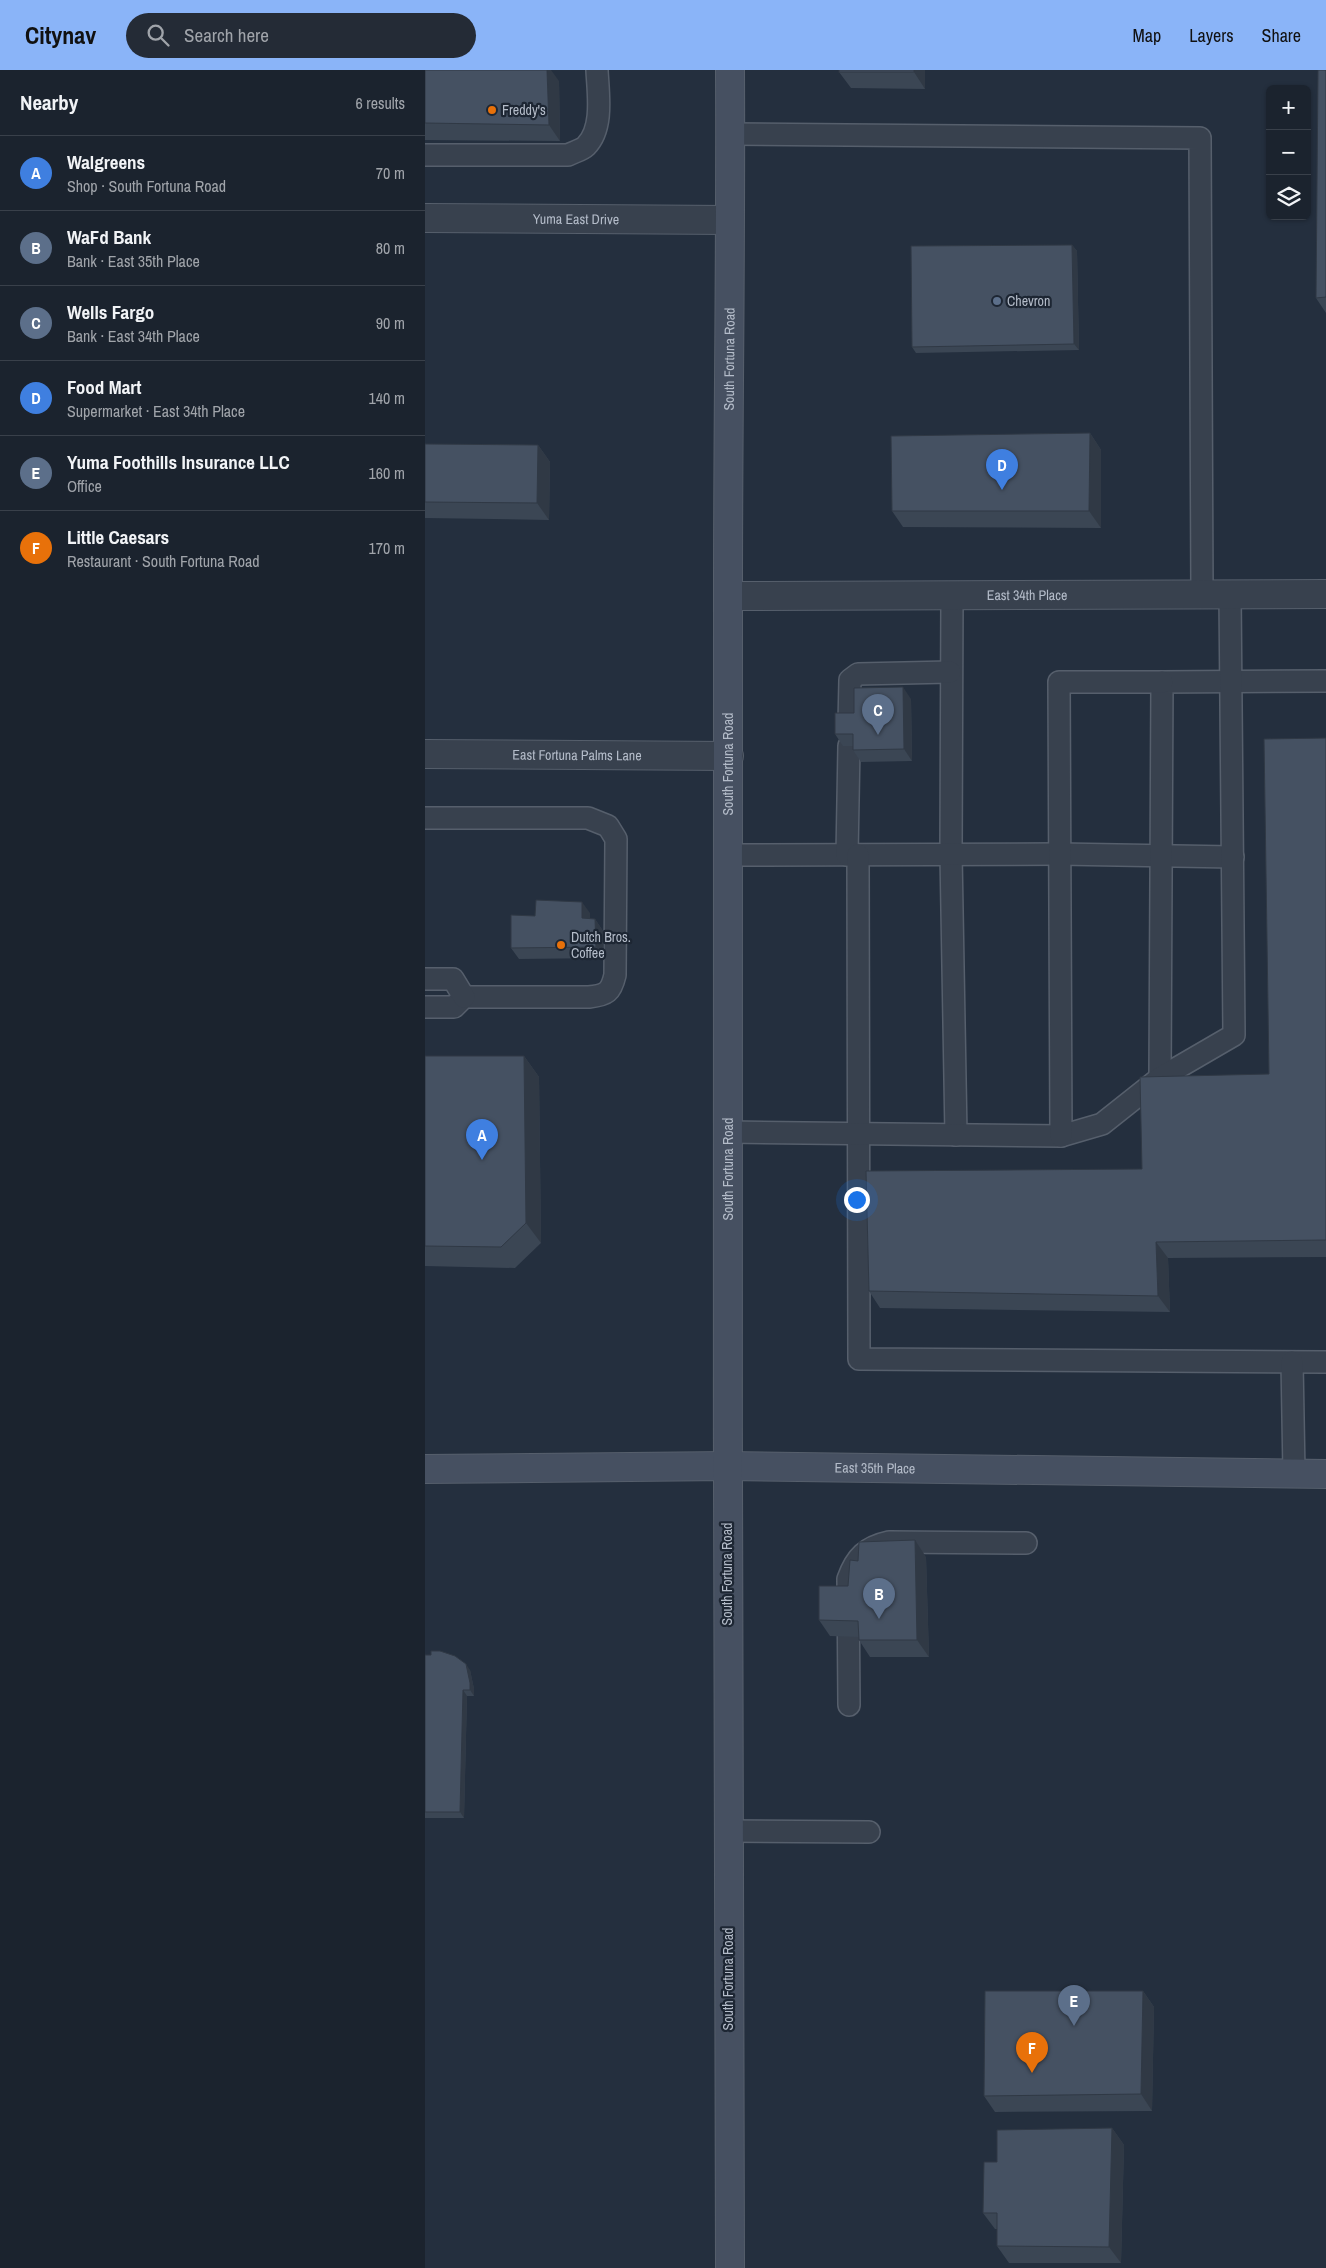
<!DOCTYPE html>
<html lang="en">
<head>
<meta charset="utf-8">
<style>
	body { margin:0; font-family:"Archivo Narrow",sans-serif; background:#242b36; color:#f1f3f6 }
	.controls { position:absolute; right:15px; top:15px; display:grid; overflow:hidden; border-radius:8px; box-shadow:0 1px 4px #0004 }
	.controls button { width:45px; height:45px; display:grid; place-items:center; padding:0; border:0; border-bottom:1px solid #39404a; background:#1b232e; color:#f1f3f6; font:25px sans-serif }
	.you { position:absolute; left:431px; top:1129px; width:18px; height:18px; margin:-12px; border:4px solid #fff; border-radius:50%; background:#1a73e8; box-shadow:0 0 0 8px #1a73e833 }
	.badge { display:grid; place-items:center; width:32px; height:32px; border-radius:50%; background:#8ab4f8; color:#fff; font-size:16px; font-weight:700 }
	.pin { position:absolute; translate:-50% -41px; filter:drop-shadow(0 1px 2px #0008) }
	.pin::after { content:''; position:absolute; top:26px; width:18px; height:15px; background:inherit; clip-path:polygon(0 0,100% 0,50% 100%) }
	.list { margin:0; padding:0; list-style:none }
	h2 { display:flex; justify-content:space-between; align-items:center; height:65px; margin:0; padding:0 20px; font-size:21px }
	h2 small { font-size:16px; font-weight:400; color:#a0a4aa }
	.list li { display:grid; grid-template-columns:32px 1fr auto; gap:15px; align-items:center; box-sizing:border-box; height:75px; padding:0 20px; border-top:1px solid #39404a }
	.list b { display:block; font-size:19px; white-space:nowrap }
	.list p { margin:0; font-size:16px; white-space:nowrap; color:#a0a4aa }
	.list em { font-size:16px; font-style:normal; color:#a0a4aa }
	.icon { flex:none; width:28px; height:28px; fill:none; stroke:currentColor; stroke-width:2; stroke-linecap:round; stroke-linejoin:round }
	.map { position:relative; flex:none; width:901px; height:2198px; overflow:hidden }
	header { display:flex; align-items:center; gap:30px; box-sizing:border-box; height:70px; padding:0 25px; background:#8ab4f8; color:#111 }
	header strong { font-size:24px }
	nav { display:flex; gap:28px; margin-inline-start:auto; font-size:18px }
	.search { width:350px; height:45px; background:#242b36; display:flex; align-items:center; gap:12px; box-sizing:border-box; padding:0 18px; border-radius:28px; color:#a0a4aa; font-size:19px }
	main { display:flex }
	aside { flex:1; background:#1b232e }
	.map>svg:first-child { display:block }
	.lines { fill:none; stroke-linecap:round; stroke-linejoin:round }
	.lane-casing { stroke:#565f6c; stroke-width:24 }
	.street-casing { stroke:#565f6c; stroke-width:30 }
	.secondary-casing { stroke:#565f6c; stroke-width:30 }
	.lane { stroke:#38414e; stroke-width:21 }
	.street { stroke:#38414e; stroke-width:28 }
	.secondary { stroke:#465061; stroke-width:28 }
	.wall { fill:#3b4654 }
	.shaded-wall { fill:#303945 }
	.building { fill:#455162; stroke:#303945 }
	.food-dot { fill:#e8710a; stroke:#1d2633; stroke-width:2 }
	.service-dot { fill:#5c6f8a; stroke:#1d2633; stroke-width:2 }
	.labels { text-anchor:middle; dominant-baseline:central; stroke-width:4.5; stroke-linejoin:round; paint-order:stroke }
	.poi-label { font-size:14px; fill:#b4bcc9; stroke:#1d2633; text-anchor:start }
	.street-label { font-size:14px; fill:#b4bcc9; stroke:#1d2633 }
</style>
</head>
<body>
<header>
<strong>Citynav</strong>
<div class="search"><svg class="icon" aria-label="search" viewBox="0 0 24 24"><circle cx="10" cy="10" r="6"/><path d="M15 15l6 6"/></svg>Search here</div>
<nav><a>Map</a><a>Layers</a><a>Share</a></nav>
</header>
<main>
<aside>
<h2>Nearby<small>6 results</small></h2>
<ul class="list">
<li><span class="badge" style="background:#3f7fe0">A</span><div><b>Walgreens</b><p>Shop · South Fortuna Road</p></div><em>70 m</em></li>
<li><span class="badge" style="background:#5c6f8a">B</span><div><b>WaFd Bank</b><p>Bank · East 35th Place</p></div><em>80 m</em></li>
<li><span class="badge" style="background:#5c6f8a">C</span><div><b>Wells Fargo</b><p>Bank · East 34th Place</p></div><em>90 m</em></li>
<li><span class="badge" style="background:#3f7fe0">D</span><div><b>Food Mart</b><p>Supermarket · East 34th Place</p></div><em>140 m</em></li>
<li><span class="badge" style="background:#5c6f8a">E</span><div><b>Yuma Foothills Insurance LLC</b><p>Office</p></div><em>160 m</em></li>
<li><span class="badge" style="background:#e8710a">F</span><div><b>Little Caesars</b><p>Restaurant · South Fortuna Road</p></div><em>170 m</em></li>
</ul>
</aside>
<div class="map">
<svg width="901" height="2198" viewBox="0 0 901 2198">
	<rect width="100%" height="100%" fill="#242f3e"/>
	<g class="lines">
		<defs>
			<g id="lane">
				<polyline points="306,64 775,68 777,524"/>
				<path d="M0,85H143C149,82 157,80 161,76C179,58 173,23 172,0"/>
				<polyline points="527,525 526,784 531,1065"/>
				<polyline points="424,654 425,610 433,604 525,602"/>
				<path d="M0,748H163L183,756L191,769L190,905C186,922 182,925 164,927H39L29,937H0"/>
				<polyline points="305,785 635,784 808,787"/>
				<polyline points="422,785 424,676"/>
				<polyline points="433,785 434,1289 901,1292"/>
				<polyline points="0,909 28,909 39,927"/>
				<polyline points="735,1008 737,612 901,611"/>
				<polyline points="305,1062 636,1066 677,1054 735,1008 809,965 805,524"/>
				<polyline points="636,1066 634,612 737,612"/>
				<polyline points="867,1292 869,1403"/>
				<path d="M424,1635L423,1509C431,1487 441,1477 464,1472L601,1473"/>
				<polyline points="303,1761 444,1762"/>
			</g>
			<g id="street">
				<path id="s1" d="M0,148L304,150"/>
				<path id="s2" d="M303,526L901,524"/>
				<path id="s3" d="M0,684L304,686"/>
			</g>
			<g id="secondary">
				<path id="s4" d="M0,1399L302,1396L901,1404"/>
				<path id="s5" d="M305,2198C302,1638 303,1079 303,519C303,346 306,173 305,0"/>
			</g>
		</defs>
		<use href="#lane" class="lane-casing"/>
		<use href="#street" class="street-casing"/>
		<use href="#secondary" class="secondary-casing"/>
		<use href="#lane" class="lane"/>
		<use href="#street" class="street"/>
		<use href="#secondary" class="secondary"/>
	</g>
	<g class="wall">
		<polygon points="0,0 134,11 135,71 0,70"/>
		<polygon points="500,0 500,19 426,18 414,2"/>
		<polygon points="901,0 901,243 891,228"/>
		<polygon points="647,175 652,181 654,280 491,283 487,277"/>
		<polygon points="665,363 676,380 676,458 478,457 467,441"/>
		<polygon points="0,374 113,375 125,392 124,450 0,448"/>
		<polygon points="486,629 487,691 436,692 428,680 428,676 418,676 410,664 429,643"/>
		<polygon points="901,668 901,1187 743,1188 745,1242 455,1238 444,1221 717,1099 844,1004"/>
		<polygon points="165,843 165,849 170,849 178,861 179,888 94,889 86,878 110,846"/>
		<polygon points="0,986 99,986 114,1007 116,1173 90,1198 0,1196"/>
		<polygon points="501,1487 504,1587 445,1587 434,1570 434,1567 405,1566 394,1550 423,1516 433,1491"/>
		<polygon points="0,1585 6,1585 45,1600 49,1619 49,1626 42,1626 39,1748 0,1748"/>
		<polygon points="718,1921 729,1937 727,2041 570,2042 559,2026"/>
		<polygon points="687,2058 699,2075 696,2193 584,2193 572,2176 572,2159 570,2159 558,2143 572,2092"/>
	</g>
	<g class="shaded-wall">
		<polygon points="122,0 126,0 134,11 135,71 124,55"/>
		<polygon points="489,0 500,0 500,19 489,2"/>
		<polygon points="647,175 652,181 654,280 649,274"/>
		<polygon points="665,363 676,380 676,458 664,441"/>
		<polygon points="113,375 125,392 124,450 112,433"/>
		<polygon points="478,617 486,629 487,691 479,679"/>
		<polygon points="157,832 165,843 165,860 157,848"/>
		<polygon points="170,849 178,861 179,888 171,877"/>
		<polygon points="99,986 114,1007 116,1173 101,1153"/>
		<polygon points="731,1172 743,1188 745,1242 733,1226"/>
		<polygon points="490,1470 501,1487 504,1587 492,1570"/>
		<polygon points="41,1594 45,1600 49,1619 49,1626 45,1620"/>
		<polygon points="38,1620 42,1626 39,1748 35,1742"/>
		<polygon points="718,1921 729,1937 727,2041 716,2024"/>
		<polygon points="687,2058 699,2075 696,2193 684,2177"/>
	</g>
	<g class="building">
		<polygon points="0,0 122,0 124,55 0,53"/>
		<rect x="414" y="0" width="75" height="2"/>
		<polygon points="893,0 901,0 901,227 891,228"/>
		<polygon points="647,175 649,274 487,277 486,176"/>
		<polygon points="665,363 664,441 467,441 466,366"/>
		<polygon points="0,374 113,375 112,433 0,432"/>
		<polygon points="478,617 479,679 428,680 428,664 410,664 410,643 429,643 429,618"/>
		<polygon points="901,668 901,1170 731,1172 733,1226 444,1221 441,1101 717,1099 715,1007 844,1004 839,669"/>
		<polygon points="111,830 157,832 157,848 170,849 171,877 86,878 86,845 110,846"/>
		<polygon points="0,986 99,986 101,1153 76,1177 0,1176"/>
		<polygon points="490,1470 492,1570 434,1570 433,1551 394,1550 394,1516 423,1516 425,1490 433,1491 434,1472"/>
		<polygon points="6,1581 15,1581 30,1586 41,1594 45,1613 45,1620 38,1620 35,1742 0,1742 0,1585 6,1585"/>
		<polygon points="560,1921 718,1921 716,2024 559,2026"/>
		<polygon points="687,2058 684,2177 572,2176 572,2143 558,2143 559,2092 572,2092 572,2060"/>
	</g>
	<g class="food-dot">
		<circle cx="67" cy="40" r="5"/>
		<circle cx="136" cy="875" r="5"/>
	</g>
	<circle class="service-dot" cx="572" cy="231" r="5"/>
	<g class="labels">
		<g class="poi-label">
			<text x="77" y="40">Freddy's</text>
			<text x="582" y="231">Chevron</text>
			<text x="146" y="867">Dutch Bros.<tspan x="146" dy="16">Coffee</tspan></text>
		</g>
		<g class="street-label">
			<text stroke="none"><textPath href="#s1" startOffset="151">Yuma East Drive</textPath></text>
			<text stroke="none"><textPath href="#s5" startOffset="1909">South Fortuna Road</textPath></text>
			<text stroke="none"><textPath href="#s2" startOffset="299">East 34th Place</textPath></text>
			<text stroke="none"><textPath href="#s3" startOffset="152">East Fortuna Palms Lane</textPath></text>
			<text stroke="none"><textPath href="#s5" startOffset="1504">South Fortuna Road</textPath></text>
			<text stroke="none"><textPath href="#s5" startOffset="1099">South Fortuna Road</textPath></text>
			<text stroke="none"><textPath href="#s4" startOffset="450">East 35th Place</textPath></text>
			<text transform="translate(302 1504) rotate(-90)">South Fortuna Road</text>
			<text transform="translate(303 1909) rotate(-90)">South Fortuna Road</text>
		</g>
	</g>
</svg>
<div class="controls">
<button>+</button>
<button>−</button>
<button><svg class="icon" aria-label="layers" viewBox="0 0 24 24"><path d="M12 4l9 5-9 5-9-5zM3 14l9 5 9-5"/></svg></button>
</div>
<div class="you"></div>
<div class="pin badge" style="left:57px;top:1090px;background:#3f7fe0">A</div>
<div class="pin badge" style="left:454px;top:1549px;background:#5c6f8a">B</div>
<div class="pin badge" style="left:453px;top:665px;background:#5c6f8a">C</div>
<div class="pin badge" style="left:577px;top:420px;background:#3f7fe0">D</div>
<div class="pin badge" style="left:649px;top:1956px;background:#5c6f8a">E</div>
<div class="pin badge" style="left:607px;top:2003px;background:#e8710a">F</div>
</div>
</main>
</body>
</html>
